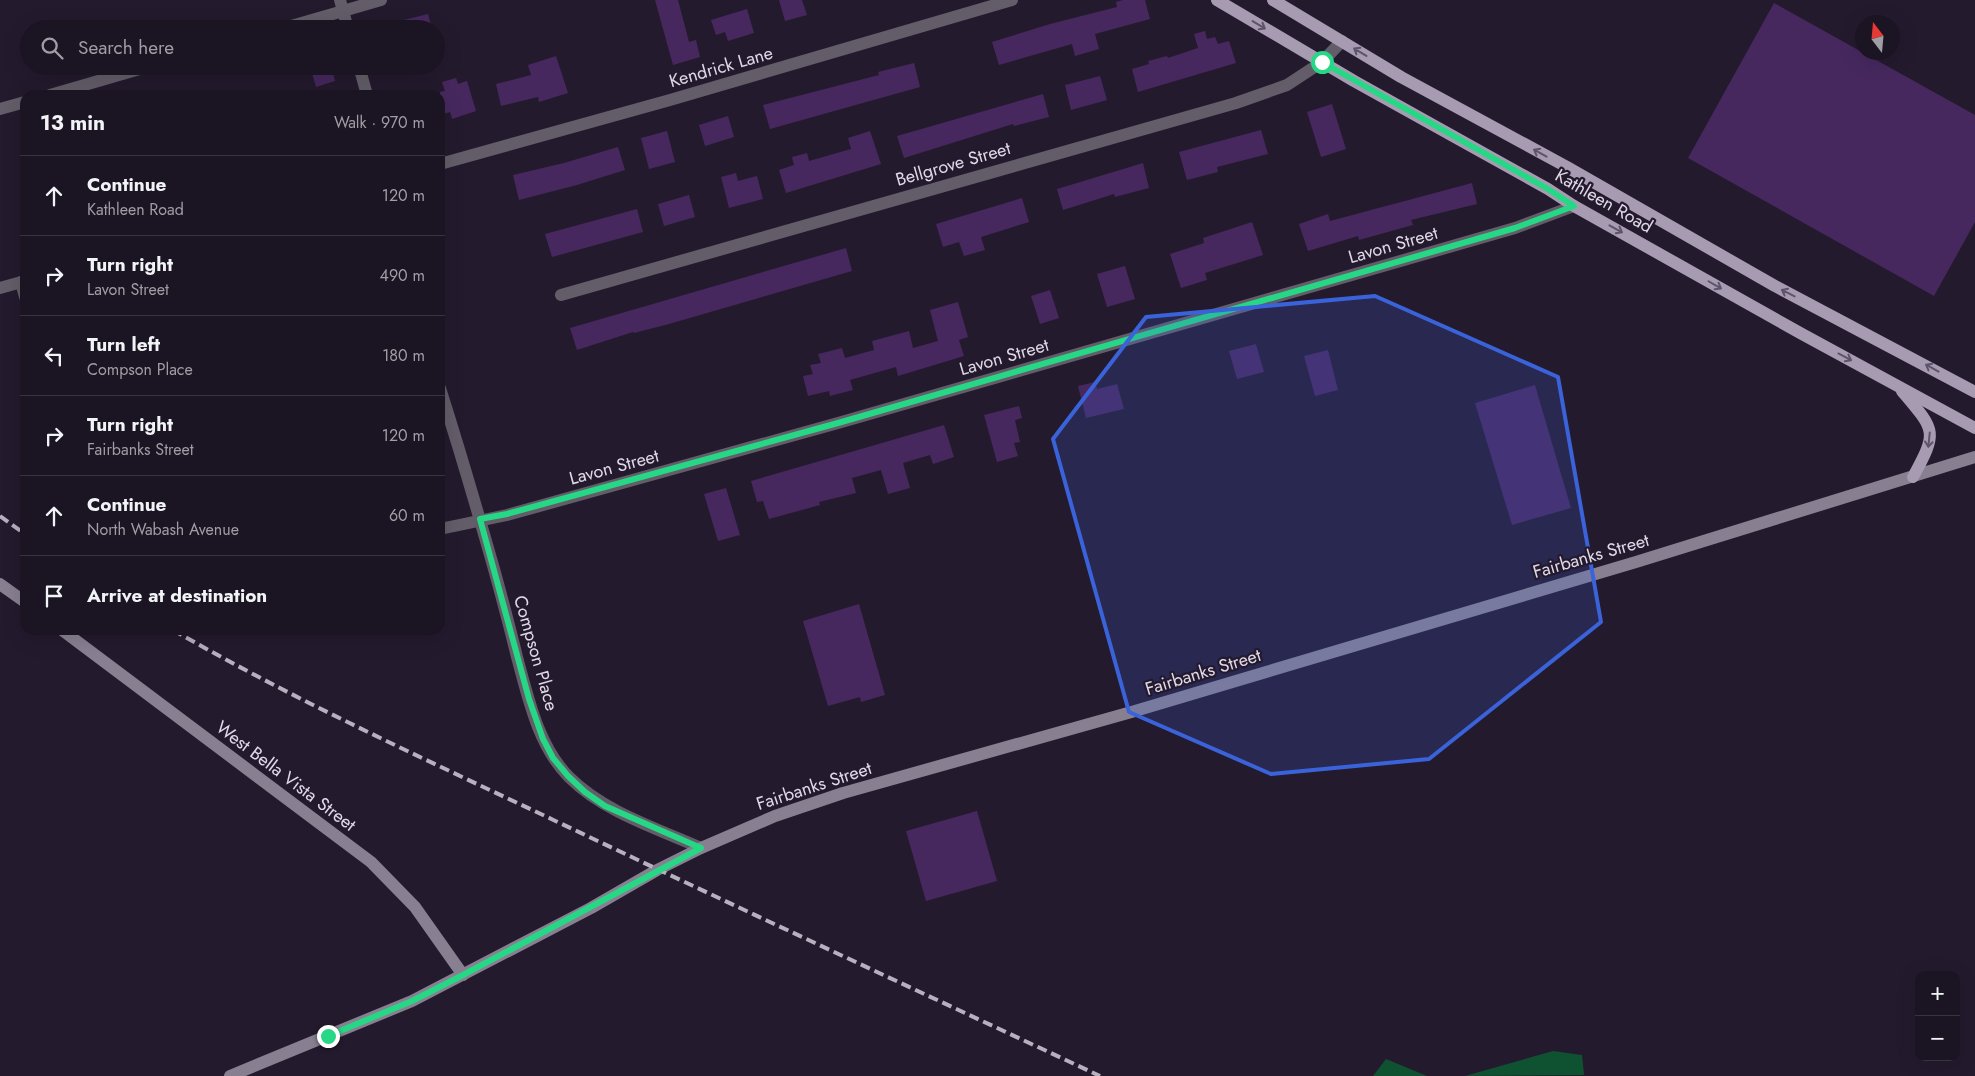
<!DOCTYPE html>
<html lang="en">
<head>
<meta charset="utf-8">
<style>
	body { margin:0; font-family:Jost,sans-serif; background:#241d2a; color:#f1f3f6 }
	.controls { position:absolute; right:15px; bottom:15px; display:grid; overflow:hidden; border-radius:10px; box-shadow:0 5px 20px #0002 }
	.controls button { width:45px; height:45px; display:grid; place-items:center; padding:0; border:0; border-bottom:1px solid #393340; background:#1b1422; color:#f1f3f6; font:25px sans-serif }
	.compass { position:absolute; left:1855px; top:15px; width:45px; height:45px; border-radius:50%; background:#1b1422; box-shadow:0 5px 20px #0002; rotate:344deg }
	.stop { position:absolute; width:15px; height:15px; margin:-11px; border:4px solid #26d885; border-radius:50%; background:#fff }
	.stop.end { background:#26d885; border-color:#fff; box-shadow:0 1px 5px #0008 }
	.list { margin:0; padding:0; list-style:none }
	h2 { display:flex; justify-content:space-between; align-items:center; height:65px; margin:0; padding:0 20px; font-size:21px }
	h2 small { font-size:16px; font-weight:400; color:#a09ea5 }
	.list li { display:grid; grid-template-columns:32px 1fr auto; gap:15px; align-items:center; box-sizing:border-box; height:80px; padding:0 20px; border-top:1px solid #393340 }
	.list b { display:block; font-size:19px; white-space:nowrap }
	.list p { margin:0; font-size:16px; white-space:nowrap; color:#a09ea5 }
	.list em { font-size:16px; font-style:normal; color:#a09ea5 }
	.icon { flex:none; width:28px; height:28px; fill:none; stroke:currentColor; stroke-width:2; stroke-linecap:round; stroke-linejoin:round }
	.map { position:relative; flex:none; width:1975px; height:1076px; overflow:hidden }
	.search { position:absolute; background:#1b1422; box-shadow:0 5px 20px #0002; left:20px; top:20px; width:425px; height:55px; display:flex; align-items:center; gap:12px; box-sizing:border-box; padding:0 18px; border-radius:28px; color:#a09ea5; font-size:19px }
	.panel { position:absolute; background:#1b1422; box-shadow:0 5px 20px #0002; left:20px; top:90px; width:425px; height:545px; border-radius:15px }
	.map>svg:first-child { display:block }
	.green { fill:#0f5231 }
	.building { fill:#46285e }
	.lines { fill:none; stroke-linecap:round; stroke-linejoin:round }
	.street { stroke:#625d68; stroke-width:12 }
	.secondary { stroke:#888091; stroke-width:12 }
	.primary { stroke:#a69bb1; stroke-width:12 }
	.rail { stroke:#b7b0bf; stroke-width:4; stroke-dasharray:10 5; stroke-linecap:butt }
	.oneway { stroke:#5e5469 }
	.route { stroke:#26d885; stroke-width:6 }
	.marked { fill:#3a63da; fill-opacity:0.2; stroke:#3a63da; stroke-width:4; stroke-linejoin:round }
	.labels { text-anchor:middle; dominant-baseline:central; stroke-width:4.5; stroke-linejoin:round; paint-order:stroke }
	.street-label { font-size:18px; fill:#e0d9e7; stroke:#241a2e }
</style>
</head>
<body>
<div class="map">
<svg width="1975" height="1076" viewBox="0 0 1975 1076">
	<rect width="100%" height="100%" fill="#241a2e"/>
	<g class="green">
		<polygon points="1553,1051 1582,1055 1584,1075 1465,1076"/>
		<polygon points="1386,1059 1427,1076 1373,1076"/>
	</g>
	<g class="building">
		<polygon points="655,0 678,0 689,42 696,40 700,57 673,65"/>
		<polygon points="779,0 802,0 807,15 785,21"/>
		<polygon points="1123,0 1145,0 1150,19 1095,34 1099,49 1075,56 1072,44 999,65 992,42 1050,24 1117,7 1116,2"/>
		<polygon points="1774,3 1975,115 1975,222 1934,296 1688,158"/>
		<polygon points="747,9 754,33 728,41 725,32 716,35 711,20"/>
		<polygon points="428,14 432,29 389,29 388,24"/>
		<polygon points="1205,31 1207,39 1215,37 1218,44 1229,41 1236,63 1138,92 1132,69 1149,64 1148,61 1167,56 1168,58 1198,48 1194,34"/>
		<polygon points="556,56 568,93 539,102 538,97 501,106 496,84 531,75 528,65"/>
		<polygon points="914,63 920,87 770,129 763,105 879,75 878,72"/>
		<polygon points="310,66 331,66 335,81 316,87"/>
		<polygon points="1100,76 1107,100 1071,110 1065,85"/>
		<polygon points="456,78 458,84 467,81 476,111 452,119 450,112 440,115 440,92 445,91 442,82"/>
		<polygon points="1043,94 1049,117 1014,126 1013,124 904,158 897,136"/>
		<polygon points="1332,104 1346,149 1321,157 1307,112"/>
		<polygon points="728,116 734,137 705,146 699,125"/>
		<polygon points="1261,130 1268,154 1217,167 1218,172 1187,180 1179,152"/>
		<polygon points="667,131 675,162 649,169 641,138"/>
		<polygon points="870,131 881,164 786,193 779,170 794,165 792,157 807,153 809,161 851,149 848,138"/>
		<polygon points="618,147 625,170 577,185 519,200 513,175 564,163"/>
		<polygon points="1143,163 1149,188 1115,197 1114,194 1063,210 1057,189"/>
		<polygon points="736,173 738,181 757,176 763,199 729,208 721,177"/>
		<polygon points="1472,183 1477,204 1411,220 1413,225 1359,240 1358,236 1308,251 1299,224 1328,214 1330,221"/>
		<polygon points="689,195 695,217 664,226 658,204"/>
		<polygon points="1022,198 1029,222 981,237 985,250 964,256 959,242 943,247 936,224"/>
		<polygon points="637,209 643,232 552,257 545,234"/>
		<polygon points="1252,222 1263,255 1205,273 1207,280 1181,288 1170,254 1204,243 1203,238"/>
		<polygon points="846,248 852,271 669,324 634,333 633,332 577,350 570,328"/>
		<polygon points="1125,266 1135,299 1107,307 1097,274"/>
		<polygon points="1050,290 1059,318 1040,324 1031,296"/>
		<polygon points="958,302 968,337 959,340 964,356 898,376 896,367 850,380 853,390 830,396 829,391 808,396 803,376 813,374 810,365 821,363 818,354 842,348 845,358 874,350 872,341 909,331 913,348 938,341 930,310"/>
		<polygon points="1256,344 1264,372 1237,379 1229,351"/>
		<polygon points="1328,350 1338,390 1315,396 1304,356"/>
		<polygon points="1095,382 1097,389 1117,384 1124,409 1086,418 1078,386"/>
		<polygon points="1535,385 1571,508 1512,525 1475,403"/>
		<polygon points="1019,406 1022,418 1015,420 1020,442 1014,443 1018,456 997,462 984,415"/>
		<polygon points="944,425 954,457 933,464 930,455 903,463 910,488 888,494 881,470 852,478 856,493 819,502 820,505 769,519 763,501 757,502 751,481"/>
		<polygon points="726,488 740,535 718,541 704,494"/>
		<polygon points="859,604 885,695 861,702 860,697 828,706 803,621"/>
		<polygon points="977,811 997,881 926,901 906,831"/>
	</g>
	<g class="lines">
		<g class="street">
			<polyline points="340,0 348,29"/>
			<polyline points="281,29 381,0"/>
			<polyline points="359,66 367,95"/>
			<polyline points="50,95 150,66"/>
			<polyline points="0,109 25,102"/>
			<polyline points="440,164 670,100 1012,0"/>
			<polyline points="21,282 25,297"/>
			<polyline points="0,288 25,281"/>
			<polyline points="561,295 1236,103 1287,85 1322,62 1342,41"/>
			<path d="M440,388C459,448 477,509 494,569C502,598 510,628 517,657C528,697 538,746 569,777C604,812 656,828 701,848"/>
			<polyline points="440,529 507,515 838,423 1515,228 1574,206"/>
		</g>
		<g class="secondary">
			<polyline points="0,584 25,602"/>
			<polyline points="62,630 371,862 415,907 463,975"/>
			<polyline points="230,1076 412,1001 591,908 657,870 701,848 775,816 843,793 1135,711 1636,562 1975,457"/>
		</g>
		<g class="primary">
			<polyline points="1217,0 1354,81 1548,189 1574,206 1802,334 1975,428"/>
			<polyline points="1273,0 1401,77 1567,167 1775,286 1975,392"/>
			<path d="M1902,391C1936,431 1938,431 1913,477"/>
		</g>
		<g class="rail">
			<polyline points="0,516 25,534"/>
			<path d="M173,630C293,699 418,756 543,815C728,903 914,989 1100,1076"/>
		</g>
	</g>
	<defs><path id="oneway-shaft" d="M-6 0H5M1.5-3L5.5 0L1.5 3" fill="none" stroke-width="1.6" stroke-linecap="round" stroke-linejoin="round" transform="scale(1.25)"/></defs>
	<g class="oneway">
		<use href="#oneway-shaft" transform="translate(1259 25) rotate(31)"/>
		<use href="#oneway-shaft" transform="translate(1360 52) rotate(-149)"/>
		<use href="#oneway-shaft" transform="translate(1540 153) rotate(-151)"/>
		<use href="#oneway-shaft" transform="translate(1616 229) rotate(29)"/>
		<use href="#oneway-shaft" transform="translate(1715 285) rotate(30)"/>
		<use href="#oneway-shaft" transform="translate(1788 293) rotate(-153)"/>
		<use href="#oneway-shaft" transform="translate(1845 357) rotate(28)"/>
		<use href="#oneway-shaft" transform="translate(1932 368) rotate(-151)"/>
		<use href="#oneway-shaft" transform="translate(1929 440) rotate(96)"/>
	</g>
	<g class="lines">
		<polyline class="route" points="328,1036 412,1001 463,975 701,848 605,806 585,792 568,776 553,758 543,739 529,699 480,519 507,514 838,423 1515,228 1574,206 1548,189 1322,62"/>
	</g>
	<path class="marked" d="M1375,296L1558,377L1601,622L1429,759L1271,774L1129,712L1053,439L1146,317Z"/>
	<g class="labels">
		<g class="street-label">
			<text transform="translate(721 67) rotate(-16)">Kendrick Lane</text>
			<text transform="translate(953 164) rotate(-16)">Bellgrove Street</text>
			<text transform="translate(1604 201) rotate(30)">Kathleen Road</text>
			<text transform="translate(1393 245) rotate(-16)">Lavon Street</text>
			<text transform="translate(1004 357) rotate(-16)">Lavon Street</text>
			<text transform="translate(614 467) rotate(-15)">Lavon Street</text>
			<text transform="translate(1591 556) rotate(-16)">Fairbanks Street</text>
			<text transform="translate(536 653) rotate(74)">Compson Place</text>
			<text transform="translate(1203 672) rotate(-17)">Fairbanks Street</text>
			<text transform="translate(286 776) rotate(37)">West Bella Vista Street</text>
			<text transform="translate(814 786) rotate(-18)">Fairbanks Street</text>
		</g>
	</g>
</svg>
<div class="controls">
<button>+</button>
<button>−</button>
</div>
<svg class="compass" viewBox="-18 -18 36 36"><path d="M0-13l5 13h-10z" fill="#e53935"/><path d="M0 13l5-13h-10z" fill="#a09ea5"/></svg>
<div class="stop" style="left:1322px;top:62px"></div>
<div class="stop end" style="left:328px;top:1036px"></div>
<div class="search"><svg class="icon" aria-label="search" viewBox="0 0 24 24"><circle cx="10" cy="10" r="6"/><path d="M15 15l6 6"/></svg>Search here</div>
<section class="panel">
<h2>13 min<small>Walk · 970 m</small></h2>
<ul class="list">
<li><svg class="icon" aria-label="ahead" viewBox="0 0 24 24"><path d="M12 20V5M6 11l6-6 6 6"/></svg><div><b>Continue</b><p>Kathleen Road</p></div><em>120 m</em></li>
<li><svg class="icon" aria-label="right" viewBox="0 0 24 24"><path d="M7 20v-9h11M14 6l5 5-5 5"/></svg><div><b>Turn right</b><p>Lavon Street</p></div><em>490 m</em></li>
<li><svg class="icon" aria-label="left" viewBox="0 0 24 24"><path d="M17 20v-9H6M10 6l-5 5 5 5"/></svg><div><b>Turn left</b><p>Compson Place</p></div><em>180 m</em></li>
<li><svg class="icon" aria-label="right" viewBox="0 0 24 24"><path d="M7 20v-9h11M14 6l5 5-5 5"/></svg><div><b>Turn right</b><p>Fairbanks Street</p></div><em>120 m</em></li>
<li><svg class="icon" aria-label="ahead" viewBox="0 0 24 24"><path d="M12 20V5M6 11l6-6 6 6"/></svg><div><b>Continue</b><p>North Wabash Avenue</p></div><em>60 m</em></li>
<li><svg class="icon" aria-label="arrive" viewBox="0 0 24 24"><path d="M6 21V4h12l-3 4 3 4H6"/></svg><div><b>Arrive at destination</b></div></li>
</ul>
</section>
</div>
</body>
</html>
